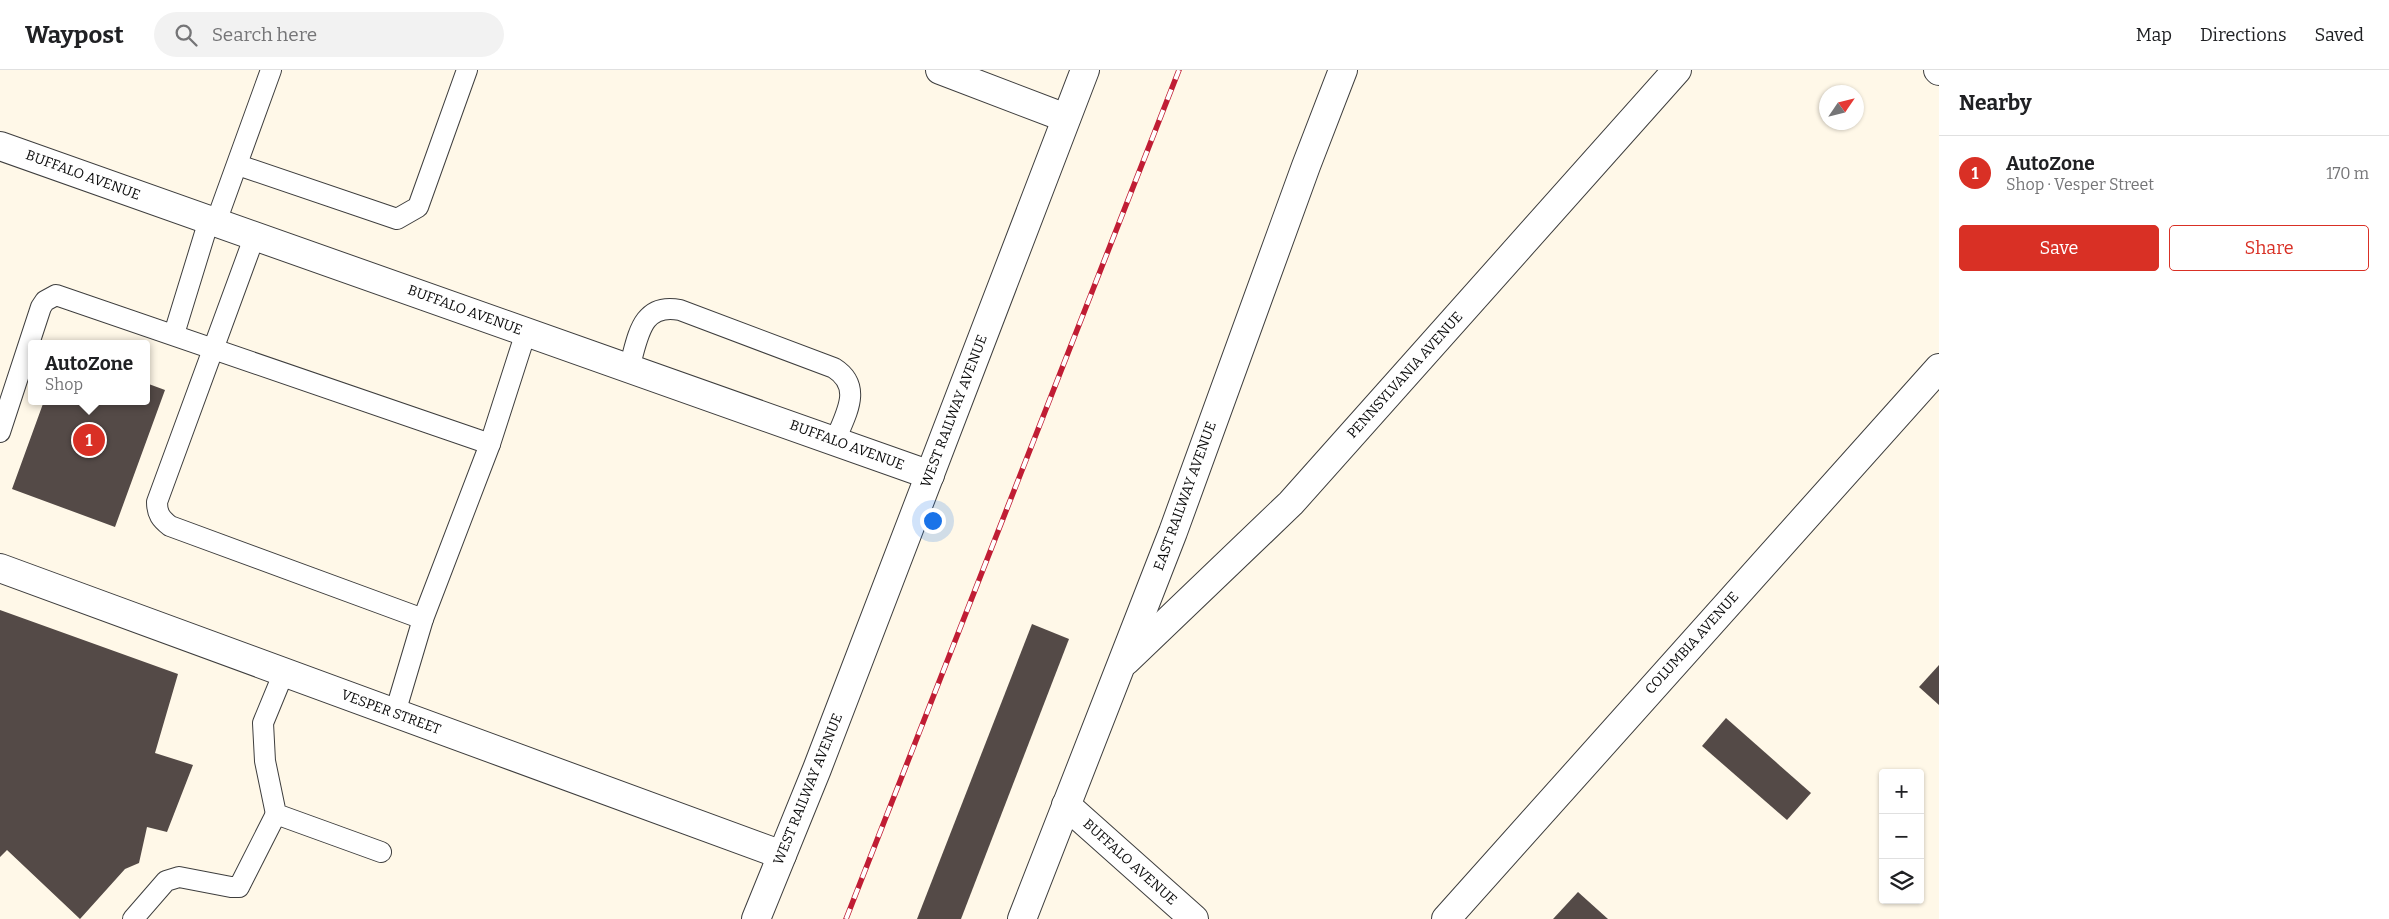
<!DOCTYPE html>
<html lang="en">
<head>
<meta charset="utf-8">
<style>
	body { margin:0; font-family:Bitter,serif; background:#f2f2f2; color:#202124 }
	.controls { position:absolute; right:15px; bottom:15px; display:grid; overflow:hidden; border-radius:5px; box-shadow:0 1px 4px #0004 }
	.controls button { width:45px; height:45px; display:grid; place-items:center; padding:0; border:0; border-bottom:1px solid #e0e0e0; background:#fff; color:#202124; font:25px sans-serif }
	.compass { position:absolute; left:1819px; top:15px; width:45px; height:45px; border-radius:50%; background:#fff; box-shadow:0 1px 4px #0004; rotate:55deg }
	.you { position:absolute; left:932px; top:450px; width:18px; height:18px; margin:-12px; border:4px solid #fff; border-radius:50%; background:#1a73e8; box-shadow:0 0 0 8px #1a73e833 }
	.badge { display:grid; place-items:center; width:32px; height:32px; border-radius:50%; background:#d93025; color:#fff; font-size:16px; font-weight:700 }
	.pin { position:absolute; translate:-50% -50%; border:2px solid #fff; box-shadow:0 1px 5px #0006 }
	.popup { position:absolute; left:28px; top:270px; width:122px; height:65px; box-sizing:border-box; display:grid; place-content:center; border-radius:5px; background:#fff; filter:drop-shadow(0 1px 4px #0005); font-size:16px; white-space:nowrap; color:#757577 }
	.popup b { font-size:19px; color:#202124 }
	.popup::after { content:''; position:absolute; left:50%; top:100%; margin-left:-10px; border:10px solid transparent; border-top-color:#fff }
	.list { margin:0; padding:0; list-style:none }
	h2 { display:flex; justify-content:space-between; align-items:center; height:65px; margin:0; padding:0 20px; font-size:21px }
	h2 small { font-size:16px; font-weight:400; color:#757577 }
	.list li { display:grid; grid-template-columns:32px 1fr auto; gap:15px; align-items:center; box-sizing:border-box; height:75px; padding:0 20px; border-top:1px solid #e0e0e0 }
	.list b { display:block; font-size:19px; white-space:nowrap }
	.list p { margin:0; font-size:16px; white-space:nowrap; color:#757577 }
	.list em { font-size:16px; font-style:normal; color:#757577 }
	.actions { display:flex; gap:10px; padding:15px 20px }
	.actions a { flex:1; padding:11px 0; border:1px solid #d93025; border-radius:5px; text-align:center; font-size:18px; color:#d93025 }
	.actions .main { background:#d93025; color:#fff }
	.icon { flex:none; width:28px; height:28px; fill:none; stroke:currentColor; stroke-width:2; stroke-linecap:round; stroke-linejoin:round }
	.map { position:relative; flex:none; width:1939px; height:849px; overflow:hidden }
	header { display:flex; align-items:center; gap:30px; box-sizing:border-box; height:70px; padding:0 25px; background:#fff; border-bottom:1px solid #e0e0e0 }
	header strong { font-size:24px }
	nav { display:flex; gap:28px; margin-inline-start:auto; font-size:18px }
	.search { width:350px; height:45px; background:#f2f2f2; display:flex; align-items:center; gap:12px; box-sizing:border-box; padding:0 18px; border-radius:28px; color:#757577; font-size:19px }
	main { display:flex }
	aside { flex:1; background:#fff }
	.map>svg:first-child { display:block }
	.building { fill:#544a47 }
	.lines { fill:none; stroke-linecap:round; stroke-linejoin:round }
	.service-casing { stroke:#3e3e3e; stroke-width:22 }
	.minor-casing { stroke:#3e3e3e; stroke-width:30 }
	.service { stroke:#fff; stroke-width:20 }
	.minor { stroke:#fff; stroke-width:28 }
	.rail-casing { stroke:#c01d34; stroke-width:5.5 }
	.rail { stroke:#fff; stroke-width:4; stroke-dasharray:11; stroke-linecap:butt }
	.labels { text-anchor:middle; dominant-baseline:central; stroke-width:5; stroke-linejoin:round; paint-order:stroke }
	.street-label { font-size:14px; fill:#0b0b0b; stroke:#fff }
</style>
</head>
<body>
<header>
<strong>Waypost</strong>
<div class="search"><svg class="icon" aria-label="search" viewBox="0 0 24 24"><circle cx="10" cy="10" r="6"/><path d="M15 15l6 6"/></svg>Search here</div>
<nav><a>Map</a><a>Directions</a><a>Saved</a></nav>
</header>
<main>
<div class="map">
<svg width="1939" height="849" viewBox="0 0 1939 849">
	<rect width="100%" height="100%" fill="#fff8e8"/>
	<g class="building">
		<polygon points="146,313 165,320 115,457 12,419 44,331 146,331"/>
		<polygon points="0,540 178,604 155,683 193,695 167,762 147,757 139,793 125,799 80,849 7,780 0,787"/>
		<polygon points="1032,554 1069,569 961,849 917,849"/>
		<polygon points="1939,595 1939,635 1919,617"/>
		<polygon points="1726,648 1811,723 1787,750 1702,676"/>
		<polygon points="1578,822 1608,849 1553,849"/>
	</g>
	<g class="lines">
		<defs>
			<g id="service">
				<polyline points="238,95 397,149 418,137 467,0"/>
				<polyline points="216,152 271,0"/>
				<path d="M255,165L157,432C157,444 161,449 170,456L423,549"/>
				<polyline points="174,264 209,150"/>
				<path d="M629,298C638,269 640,232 680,240L834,298C864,317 845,345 835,371"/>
				<polyline points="0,362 41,237 45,231 56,225 490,374"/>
				<polyline points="284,602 263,653 265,691 276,744 381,782"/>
				<polyline points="395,643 423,549 490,374 526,262"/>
				<polyline points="133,849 166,811 179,807 231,817 239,817 276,744"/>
			</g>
			<g id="minor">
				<polyline points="940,0 1066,48"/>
				<polyline points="1938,0 1939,1"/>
				<polyline points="0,76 930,405"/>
				<polyline points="0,498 782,785"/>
				<polyline points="1126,591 1291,433 1677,0"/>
				<polyline points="1066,735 1194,849"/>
				<polyline points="756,849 817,699 1085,0"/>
				<polyline points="1022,849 1173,462 1306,96 1343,0"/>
				<polyline points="1446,849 1939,298"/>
			</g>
		</defs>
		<use href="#service" class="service-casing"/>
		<use href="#minor" class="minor-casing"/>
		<use href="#service" class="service"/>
		<use href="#minor" class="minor"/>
		<defs>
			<polyline id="rail" points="846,849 1179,0"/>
		</defs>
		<use href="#rail" class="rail-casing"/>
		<use href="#rail" class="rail"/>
	</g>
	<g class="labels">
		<g class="street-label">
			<text transform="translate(83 105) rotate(20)">BUFFALO AVENUE</text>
			<text transform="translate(465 240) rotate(20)">BUFFALO AVENUE</text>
			<text transform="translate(1405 305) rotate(-48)">PENNSYLVANIA AVENUE</text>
			<text transform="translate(954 341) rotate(-69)">WEST RAILWAY AVENUE</text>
			<text transform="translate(847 375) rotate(20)">BUFFALO AVENUE</text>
			<text transform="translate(1185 426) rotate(-70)">EAST RAILWAY AVENUE</text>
			<text transform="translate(1692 573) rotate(-48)">COLUMBIA AVENUE</text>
			<text transform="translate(391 642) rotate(20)">VESPER STREET</text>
			<text transform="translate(808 719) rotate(-68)">WEST RAILWAY AVENUE</text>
			<text transform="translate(1130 792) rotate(42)">BUFFALO AVENUE</text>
		</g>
	</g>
</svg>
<div class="controls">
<button>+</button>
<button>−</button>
<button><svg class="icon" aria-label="layers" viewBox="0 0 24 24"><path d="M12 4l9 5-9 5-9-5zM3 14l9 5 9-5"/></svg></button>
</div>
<svg class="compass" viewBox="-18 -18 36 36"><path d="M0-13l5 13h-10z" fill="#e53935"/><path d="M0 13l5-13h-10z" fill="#757577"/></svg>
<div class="you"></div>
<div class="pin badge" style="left:89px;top:370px">1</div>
<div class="popup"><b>AutoZone</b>Shop</div>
</div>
<aside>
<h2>Nearby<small></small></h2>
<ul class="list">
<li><span class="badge">1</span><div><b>AutoZone</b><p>Shop · Vesper Street</p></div><em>170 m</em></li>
</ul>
<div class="actions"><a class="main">Save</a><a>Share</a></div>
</aside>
</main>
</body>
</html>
